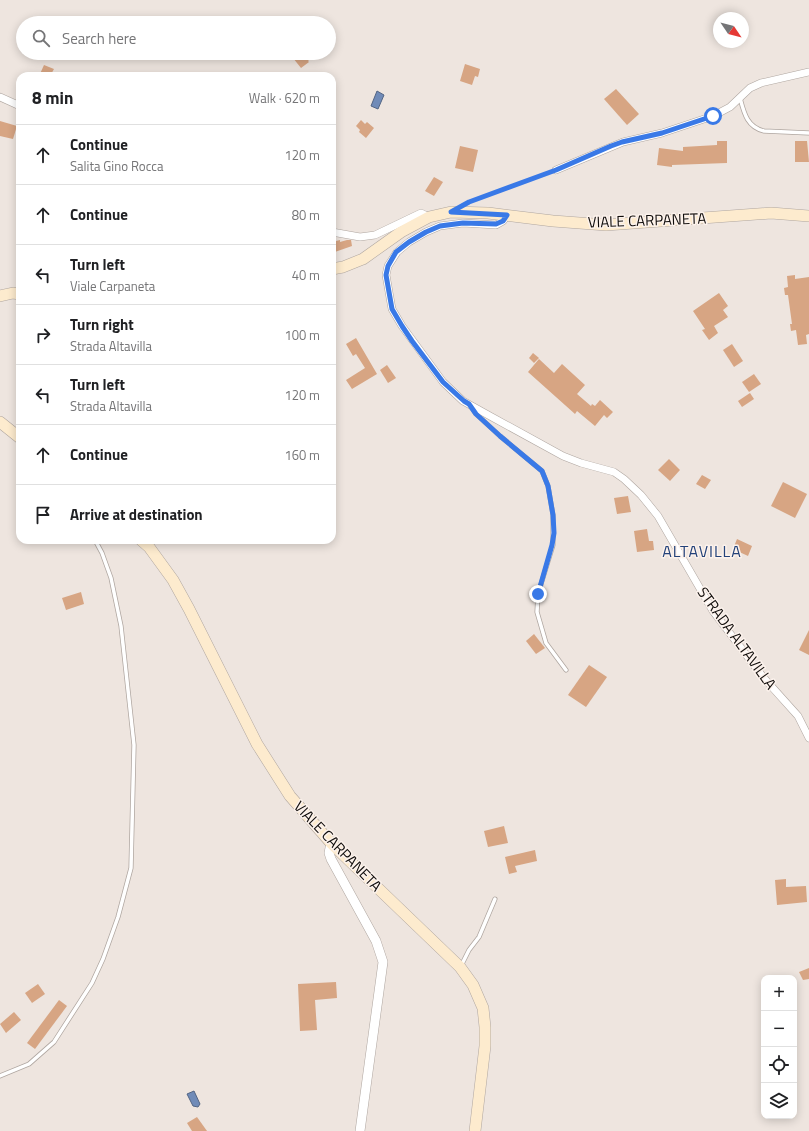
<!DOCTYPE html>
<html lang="en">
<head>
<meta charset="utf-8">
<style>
	body { margin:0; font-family:"Titillium Web",sans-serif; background:#f6f6f6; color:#202124 }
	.controls { position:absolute; right:12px; bottom:12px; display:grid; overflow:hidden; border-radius:8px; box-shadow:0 2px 10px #0003 }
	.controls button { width:36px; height:36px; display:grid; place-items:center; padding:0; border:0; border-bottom:1px solid #e0e0e0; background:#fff; color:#202124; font:20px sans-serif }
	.compass { position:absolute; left:713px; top:12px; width:36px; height:36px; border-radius:50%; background:#fff; box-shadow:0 2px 10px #0003; rotate:125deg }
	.stop { position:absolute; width:12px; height:12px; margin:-9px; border:3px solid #3979e7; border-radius:50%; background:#fff }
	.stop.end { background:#3979e7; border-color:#fff; box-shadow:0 1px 4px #0008 }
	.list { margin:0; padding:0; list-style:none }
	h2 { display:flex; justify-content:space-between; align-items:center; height:52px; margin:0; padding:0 16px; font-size:17px }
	h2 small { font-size:13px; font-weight:400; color:#757577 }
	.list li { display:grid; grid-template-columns:26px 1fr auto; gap:12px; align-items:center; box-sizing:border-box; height:60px; padding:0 16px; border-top:1px solid #e0e0e0 }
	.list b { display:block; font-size:15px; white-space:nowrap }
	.list p { margin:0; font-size:13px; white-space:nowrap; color:#757577 }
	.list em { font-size:13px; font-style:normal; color:#757577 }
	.icon { flex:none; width:22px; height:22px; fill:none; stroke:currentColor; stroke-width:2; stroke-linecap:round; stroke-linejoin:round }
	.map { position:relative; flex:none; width:809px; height:1131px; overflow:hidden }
	.search { position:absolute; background:#fff; box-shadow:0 2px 10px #0003; left:16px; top:16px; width:320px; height:44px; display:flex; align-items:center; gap:10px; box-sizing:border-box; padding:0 14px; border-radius:22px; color:#757577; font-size:15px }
	.panel { position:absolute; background:#fff; box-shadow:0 2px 10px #0003; left:16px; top:72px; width:320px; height:472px; border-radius:12px }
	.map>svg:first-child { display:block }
	.water { fill:#708bb8; stroke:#536584 }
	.building { fill:#d7a583 }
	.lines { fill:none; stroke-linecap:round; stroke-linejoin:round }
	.service-casing { stroke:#afa6a0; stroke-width:5 }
	.minor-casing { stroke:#afa6a0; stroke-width:8 }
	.tertiary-casing { stroke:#afa6a0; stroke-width:10 }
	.secondary-casing { stroke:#afa6a0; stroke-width:12 }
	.path { stroke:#a8a19c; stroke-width:1.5; stroke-dasharray:3 3; stroke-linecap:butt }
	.service { stroke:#fff; stroke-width:3.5 }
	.minor { stroke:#fff; stroke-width:7 }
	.tertiary { stroke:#fff; stroke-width:9 }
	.secondary { stroke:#fdebce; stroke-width:11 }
	.route { stroke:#3979e7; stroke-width:5 }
	.labels { text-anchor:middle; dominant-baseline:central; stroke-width:3; stroke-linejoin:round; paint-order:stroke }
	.street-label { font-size:15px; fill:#0f0c0a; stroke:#fcf2ec }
	.neighbourhood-label { font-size:16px; letter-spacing:1px; fill:#234279; stroke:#fcf2ec }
</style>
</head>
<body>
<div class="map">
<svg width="809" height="1131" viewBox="0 0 809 1131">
	<rect width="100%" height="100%" fill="#eee5df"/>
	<g class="water">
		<polygon points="377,91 384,95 378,109 371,106"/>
		<polygon points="194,1091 200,1104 198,1107 193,1106 187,1094"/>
	</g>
	<g class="building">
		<polygon points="298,53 316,53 308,61 309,62 301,68 293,58"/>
		<polygon points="465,64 480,69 478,77 475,76 472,85 460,81"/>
		<polygon points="44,65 54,69 50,76 39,76"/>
		<polygon points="616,89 639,114 627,125 604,99"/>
		<polygon points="361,120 365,124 367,122 374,128 366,138 359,132 360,130 356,126"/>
		<polygon points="0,121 17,126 13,139 0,136"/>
		<polygon points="717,141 727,141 727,163 672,165 672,167 657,165 659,148 683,151 683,147 717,145"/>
		<polygon points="795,141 807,141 809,162 795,162"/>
		<polygon points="460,146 478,150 473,172 455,168"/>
		<polygon points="434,177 443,182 434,196 425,191"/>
		<polygon points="340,240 340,242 347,240 351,240 352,246 332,253 332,242"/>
		<polygon points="795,275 795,279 809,277 809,334 806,335 807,344 798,345 796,330 791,331 790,324 792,324 788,295 785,295 784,288 788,287 787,276"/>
		<polygon points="719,293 728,306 723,310 728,317 714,326 718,333 709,340 702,330 705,329 693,311"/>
		<polygon points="356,338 377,374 352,389 346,380 365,368 356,354 353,356 346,344"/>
		<polygon points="732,344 743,361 734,367 723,350"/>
		<polygon points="533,353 539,358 534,363 529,358"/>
		<polygon points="539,359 554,373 562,364 585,385 577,394 591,406 592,404 595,406 600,400 613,412 607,418 604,415 595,426 577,411 575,414 528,372"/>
		<polygon points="387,365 396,378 388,383 380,370"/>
		<polygon points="754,374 761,384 749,392 742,382"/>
		<polygon points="750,393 754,399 742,407 738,401"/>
		<polygon points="669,459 680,470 670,481 658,470"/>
		<polygon points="702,475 711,480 705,489 696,484"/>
		<polygon points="783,482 807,494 795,518 771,506"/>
		<polygon points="628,496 631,512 617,514 614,498"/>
		<polygon points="647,529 649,541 653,541 654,550 637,552 634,531"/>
		<polygon points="737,539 752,546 748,556 733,549"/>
		<polygon points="81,592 84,604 66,610 62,598"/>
		<polygon points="809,630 809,655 799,650"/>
		<polygon points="534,634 545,648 536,654 526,641"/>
		<polygon points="589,665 607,677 586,707 568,695"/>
		<polygon points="504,826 508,843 488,847 484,831"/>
		<polygon points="535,850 537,861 515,866 517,872 509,874 505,857"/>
		<polygon points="786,879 786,887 806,886 807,902 777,905 775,880"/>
		<polygon points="809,968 809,979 803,980 799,972"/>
		<polygon points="336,982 337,998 315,1000 317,1030 300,1031 298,984"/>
		<polygon points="38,984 45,994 32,1003 25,993"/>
		<polygon points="59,1000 67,1006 35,1049 27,1043"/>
		<polygon points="14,1012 21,1020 6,1033 0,1024"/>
		<polygon points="197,1117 207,1131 192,1131 187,1123"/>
	</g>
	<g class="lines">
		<defs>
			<g id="service">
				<path d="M740,98C744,113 747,127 764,131L809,133"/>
				<polyline points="472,408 476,414 500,436 542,471 548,486 553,515 553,545 538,594 537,612 546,643 566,670"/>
				<polyline points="461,966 469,950 479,937 495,899"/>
				<polyline points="0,1076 29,1064 54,1042 92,983 103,959 118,917 131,868 134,745 121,626 111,578 102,553 95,540"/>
			</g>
			<g id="minor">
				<polyline points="0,97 20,106"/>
				<polyline points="556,170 623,142 662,133 713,116 730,107 750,88 761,83 809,72"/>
				<polyline points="507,215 503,221 496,225 463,223 440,226 426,232 409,242 397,252 388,266 386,275 392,309 402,326 443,382 463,401 490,416 563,456 581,463 614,472 624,479 641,495 658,516 713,611 763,677 798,716 809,738"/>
				<polyline points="332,232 360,237 375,235 421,213 429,217"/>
			</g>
			<polyline id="tertiary" points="331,843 329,853 331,859 376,941 383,962 360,1131"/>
			<g id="secondary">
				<polyline points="332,269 343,267 363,259 401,232 429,217 451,212 488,213 553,221 606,225 771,213 809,216"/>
				<polyline points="0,296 13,293 20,294"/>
				<polyline points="0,422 20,438"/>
				<polyline points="141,540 149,547 173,580 189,609 257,744 290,796 331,843 460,967 473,985 483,1008 485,1027 485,1046 475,1131"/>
			</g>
		</defs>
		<use href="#service" class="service-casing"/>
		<use href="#minor" class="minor-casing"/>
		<use href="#tertiary" class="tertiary-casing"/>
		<use href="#secondary" class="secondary-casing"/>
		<polyline class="path" points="469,202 548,173"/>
		<use href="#service" class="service"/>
		<use href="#minor" class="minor"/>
		<use href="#tertiary" class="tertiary"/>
		<use href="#secondary" class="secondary"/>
	</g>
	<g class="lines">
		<polyline class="route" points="538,594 552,545 554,533 553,515 548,486 542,471 500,436 476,414 469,404 464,401 443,382 412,341 402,326 392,309 386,275 388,266 396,252 409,242 426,232 440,226 463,223 496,224 503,221 507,215 451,212 469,202 556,170 611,146 622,142 662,133 713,116"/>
	</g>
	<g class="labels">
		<g class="street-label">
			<text transform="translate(647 220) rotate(-2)">VIALE CARPANETA</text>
			<text transform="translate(737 638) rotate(54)">STRADA ALTAVILLA</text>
			<text transform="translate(338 846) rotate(46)">VIALE CARPANETA</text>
		</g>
		<g class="neighbourhood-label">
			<text x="702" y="551">ALTAVILLA</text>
		</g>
	</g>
</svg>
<div class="controls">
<button>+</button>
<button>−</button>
<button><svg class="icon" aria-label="locate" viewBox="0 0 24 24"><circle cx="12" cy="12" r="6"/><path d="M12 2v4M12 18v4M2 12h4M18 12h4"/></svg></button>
<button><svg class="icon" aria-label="layers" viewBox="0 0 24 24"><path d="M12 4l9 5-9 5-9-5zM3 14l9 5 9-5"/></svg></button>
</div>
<svg class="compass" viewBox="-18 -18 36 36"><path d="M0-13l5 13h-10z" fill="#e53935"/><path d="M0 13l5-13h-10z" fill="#757577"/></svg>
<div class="stop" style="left:713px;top:116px"></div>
<div class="stop end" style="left:538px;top:594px"></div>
<div class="search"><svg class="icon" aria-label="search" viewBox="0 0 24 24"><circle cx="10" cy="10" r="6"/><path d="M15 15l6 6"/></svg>Search here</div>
<section class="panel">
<h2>8 min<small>Walk · 620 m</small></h2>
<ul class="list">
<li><svg class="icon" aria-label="ahead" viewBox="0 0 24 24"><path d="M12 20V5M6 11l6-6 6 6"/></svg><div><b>Continue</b><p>Salita Gino Rocca</p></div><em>120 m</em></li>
<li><svg class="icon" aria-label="ahead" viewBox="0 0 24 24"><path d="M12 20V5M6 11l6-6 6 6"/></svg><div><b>Continue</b></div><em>80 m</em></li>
<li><svg class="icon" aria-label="left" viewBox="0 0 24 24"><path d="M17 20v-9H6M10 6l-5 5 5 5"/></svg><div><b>Turn left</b><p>Viale Carpaneta</p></div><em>40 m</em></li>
<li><svg class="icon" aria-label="right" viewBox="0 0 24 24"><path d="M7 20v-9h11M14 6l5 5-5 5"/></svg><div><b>Turn right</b><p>Strada Altavilla</p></div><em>100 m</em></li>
<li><svg class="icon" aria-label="left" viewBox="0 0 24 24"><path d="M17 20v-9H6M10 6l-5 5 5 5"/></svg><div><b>Turn left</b><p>Strada Altavilla</p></div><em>120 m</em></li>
<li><svg class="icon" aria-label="ahead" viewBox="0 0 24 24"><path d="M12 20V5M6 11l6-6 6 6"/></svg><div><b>Continue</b></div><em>160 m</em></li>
<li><svg class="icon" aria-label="arrive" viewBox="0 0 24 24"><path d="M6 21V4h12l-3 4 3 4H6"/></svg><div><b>Arrive at destination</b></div></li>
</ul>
</section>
</div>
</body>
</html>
